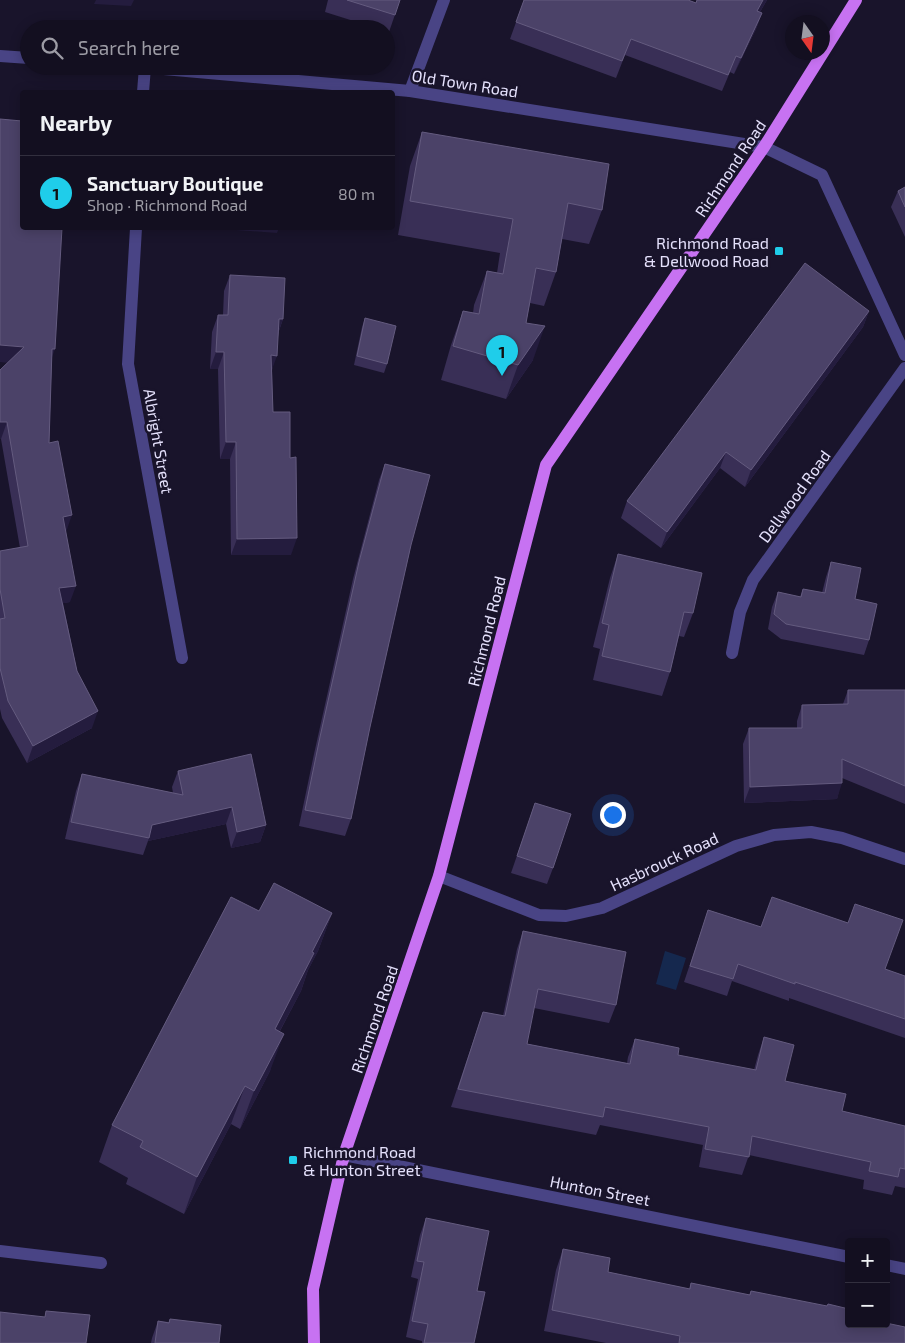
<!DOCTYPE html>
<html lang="en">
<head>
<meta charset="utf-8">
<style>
	body { margin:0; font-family:"Exo 2",sans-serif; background:#1c1829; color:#f1f3f6 }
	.controls { position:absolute; right:15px; bottom:15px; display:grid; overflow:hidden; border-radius:5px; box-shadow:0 2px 12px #0003 }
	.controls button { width:45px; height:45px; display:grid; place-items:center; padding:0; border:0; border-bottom:1px solid #322f3e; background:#130f20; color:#f1f3f6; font:25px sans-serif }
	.compass { position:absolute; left:785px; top:15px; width:45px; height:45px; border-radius:50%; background:#130f20; box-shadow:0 2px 12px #0003; rotate:166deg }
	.you { position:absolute; left:612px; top:814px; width:18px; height:18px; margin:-12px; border:4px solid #fff; border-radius:50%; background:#1a73e8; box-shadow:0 0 0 8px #1a73e833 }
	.badge { display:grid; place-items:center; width:32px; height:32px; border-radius:50%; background:#1fcdea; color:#111; font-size:16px; font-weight:700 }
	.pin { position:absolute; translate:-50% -41px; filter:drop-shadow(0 1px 2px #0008) }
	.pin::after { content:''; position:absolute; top:26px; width:18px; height:15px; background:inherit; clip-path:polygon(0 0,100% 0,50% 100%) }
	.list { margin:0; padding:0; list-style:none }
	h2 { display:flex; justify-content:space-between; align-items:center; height:65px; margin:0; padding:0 20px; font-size:21px }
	h2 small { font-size:16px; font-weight:400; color:#9d9ca5 }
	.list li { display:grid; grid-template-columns:32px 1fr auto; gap:15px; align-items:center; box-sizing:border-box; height:75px; padding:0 20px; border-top:1px solid #322f3e }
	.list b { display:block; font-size:19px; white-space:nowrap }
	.list p { margin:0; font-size:16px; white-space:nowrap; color:#9d9ca5 }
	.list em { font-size:16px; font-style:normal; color:#9d9ca5 }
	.icon { flex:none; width:28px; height:28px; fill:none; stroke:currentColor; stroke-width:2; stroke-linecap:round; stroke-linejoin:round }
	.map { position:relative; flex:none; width:905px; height:1343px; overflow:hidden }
	.search { position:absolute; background:#130f20; box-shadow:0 2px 12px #0003; left:20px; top:20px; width:375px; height:55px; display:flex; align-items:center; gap:12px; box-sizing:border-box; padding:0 18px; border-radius:28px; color:#9d9ca5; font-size:19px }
	.panel { position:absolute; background:#130f20; box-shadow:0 2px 12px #0003; left:20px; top:90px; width:375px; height:140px; border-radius:5px }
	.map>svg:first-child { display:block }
	.water { fill:#15284e }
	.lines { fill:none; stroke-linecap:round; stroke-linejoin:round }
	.minor { stroke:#494485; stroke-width:12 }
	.major { stroke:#c772f2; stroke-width:12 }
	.wall { fill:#392f56 }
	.shaded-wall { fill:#241c3e }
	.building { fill:#4b4268; stroke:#645b7f }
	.poi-dot { fill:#1fcdea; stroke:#19142b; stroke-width:2 }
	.labels { text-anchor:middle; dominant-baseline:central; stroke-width:5; stroke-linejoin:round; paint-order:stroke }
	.street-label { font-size:16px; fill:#e5e1fc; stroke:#19142b }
	.poi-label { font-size:16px; fill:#e5e1fc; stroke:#19142b; text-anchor:end }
</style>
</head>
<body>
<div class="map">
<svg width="905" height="1343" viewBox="0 0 905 1343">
	<rect width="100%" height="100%" fill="#19142b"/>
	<polygon class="water" points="665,951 686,958 676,990 656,984"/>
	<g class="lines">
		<g class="minor">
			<polyline points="0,56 29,58"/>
			<polyline points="130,66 410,91 764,147 822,175 905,355"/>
			<polyline points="410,91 444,0"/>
			<polyline points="143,92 145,67"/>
			<polyline points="136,228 128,364 182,658"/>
			<polyline points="732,653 740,612 753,580 905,368"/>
			<polyline points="439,876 539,915 566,916 602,908 736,846 774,835 811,832 842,838 905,859"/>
			<polyline points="344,1155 849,1257"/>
			<polyline points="0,1251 101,1263"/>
			<polyline points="886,1265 905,1269"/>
		</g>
		<polyline class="major" points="314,1343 313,1289 344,1155 439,876 546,465 764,147 856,0"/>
	</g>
	<g class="wall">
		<polygon points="328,0 400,0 389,32 386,31 386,29 379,29 325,12"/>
		<polygon points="524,0 696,3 697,0 767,0 760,12 762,13 756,29 734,74 730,72 722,91 625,55 616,78 510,39"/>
		<polygon points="422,132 602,210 589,244 562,239 556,272 544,306 530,303 526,323 533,360 506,399 441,380 451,345 463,311 473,313 474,305 487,271 497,273 500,253 398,235 410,166"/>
		<polygon points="905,187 905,237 891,207 898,191"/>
		<polygon points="230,275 283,319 279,331 272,371 273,412 291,555 231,555 230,459 220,459 218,369 210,369 212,332 218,315 223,315 224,291"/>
		<polygon points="869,311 863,327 745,487 720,468 661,548 621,518 627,501"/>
		<polygon points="365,318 387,364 384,373 354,365 362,327"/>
		<polygon points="52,357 49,443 66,531 70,602 63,603 77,671 92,728 27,763 2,718 0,709 0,551 20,548 1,439 0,439 0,370 8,363"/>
		<polygon points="385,464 411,545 370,727 351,819 345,836 299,826 314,754 353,579 379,480"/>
		<polygon points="618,554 693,613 684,637 679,636 670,672 662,696 593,680 600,649 593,647 610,578"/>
		<polygon points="831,562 855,599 869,640 864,655 781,639 768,629 772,607 778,592 800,597 803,589 822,593 826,577"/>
		<polygon points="848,690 905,690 905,804 842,778 837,799 744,803 743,744 749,728 797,728 797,721 802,705 843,704"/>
		<polygon points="178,771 266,825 260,842 231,848 226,824 148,841 143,855 65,839 76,791 82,774 173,793 172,787"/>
		<polygon points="535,803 553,868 547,884 511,873"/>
		<polygon points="708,910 905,976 905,1038 789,998 789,1001 732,981 727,996 684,982"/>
		<polygon points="259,911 332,913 318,951 308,970 301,991 280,1031 270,1071 240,1129 231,1124 184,1214 126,1184 128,1178 99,1162 112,1125"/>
		<polygon points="523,931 616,1005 609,1023 534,1008 527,1044 627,1063 628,1057 635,1039 678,1055 754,1070 758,1055 764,1037 785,1081 842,1111 905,1126 905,1188 895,1186 892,1195 863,1189 864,1180 749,1155 742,1175 699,1167 703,1145 600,1125 596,1135 451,1107 483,1012 503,1016 517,949"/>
		<polygon points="426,1218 477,1291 474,1343 422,1343 422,1341 406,1337 418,1279 411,1277 420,1235"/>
		<polygon points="563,1249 608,1272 689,1289 691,1283 749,1295 751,1291 905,1343 606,1343 544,1331 556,1270"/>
		<polygon points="170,1319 219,1343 151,1343 152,1338 158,1321 169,1322"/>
	</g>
	<g class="shaded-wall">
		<polygon points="96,0 134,0 131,6 94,4"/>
		<polygon points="763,0 767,0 751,27 757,11"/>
		<polygon points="762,13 756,29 734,74 741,58"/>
		<polygon points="237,228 279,228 277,233 236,230"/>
		<polygon points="869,311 863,327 745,487 751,470"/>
		<polygon points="279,319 283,319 277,336"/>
		<polygon points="545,326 533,360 506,399 518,365"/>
		<polygon points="0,345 24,347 18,364 0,362"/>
		<polygon points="52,349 55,349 49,366"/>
		<polygon points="216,352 224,352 218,369 210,369"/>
		<polygon points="271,355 277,356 271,372"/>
		<polygon points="0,422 7,422 1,439 0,439"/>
		<polygon points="226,442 236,442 230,459 220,459"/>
		<polygon points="726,452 720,468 661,548 667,532"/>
		<polygon points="72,515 66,532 63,517"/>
		<polygon points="297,538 291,555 231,555 237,539"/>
		<polygon points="76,586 70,602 53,605 59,588"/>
		<polygon points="98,711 92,728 27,763 33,746"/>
		<polygon points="842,783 837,799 744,803 750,787"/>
		<polygon points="232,807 226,824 148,841 152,825"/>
		<polygon points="266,825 260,842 231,848 237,832"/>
		<polygon points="332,913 318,951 308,970 301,991 261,1066 275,1029 312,952"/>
		<polygon points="284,1034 270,1071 240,1129 254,1091"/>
		<polygon points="245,1086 231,1124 184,1214 197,1177"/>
	</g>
	<g class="building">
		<polygon points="347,0 400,0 395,15"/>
		<polygon points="524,0 688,0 696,3 697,0 763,0 757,11 762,13 741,58 736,56 728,75 631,39 622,61 516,22"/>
		<polygon points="0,119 22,121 22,228 62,228 55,349 52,349 49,443 58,441 72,515 63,517 76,586 59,588 77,671 98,711 33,746 8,701 0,668 0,619 5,618 0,589 0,551 28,546 7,422 0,422 0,370 24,347 0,345"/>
		<polygon points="422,132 609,164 602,210 568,203 556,272 536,268 526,323 545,326 518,365 453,346 463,311 479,314 487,271 503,274 513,219 410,201"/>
		<polygon points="905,187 905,207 898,191"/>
		<polygon points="805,263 869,311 751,470 726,452 667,532 627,501"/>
		<polygon points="230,275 285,278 283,319 279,319 277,356 271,355 273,412 290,412 290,458 296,457 297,538 237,539 236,442 226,442 224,352 216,352 218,315 228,315"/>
		<polygon points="365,318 396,326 387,364 357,356"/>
		<polygon points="385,464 430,475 411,545 370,727 351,819 305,810 320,737 359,562"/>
		<polygon points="618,554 702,573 693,613 684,612 670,672 602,656 609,625 602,623"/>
		<polygon points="831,562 861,568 855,599 877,604 869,640 786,624 774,614 778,592 801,597 803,589 825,593"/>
		<polygon points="848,690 905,690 905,786 842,759 842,783 750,787 749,728 802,728 802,705 848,704"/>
		<polygon points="251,754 266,825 237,832 232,807 152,825 149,838 71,822 82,774 183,795 178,771"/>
		<polygon points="535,803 571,814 553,868 517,856"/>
		<polygon points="274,883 332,913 312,952 314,953 275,1029 284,1034 254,1091 245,1086 197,1177 140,1147 143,1141 112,1125 231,897 259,911"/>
		<polygon points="772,897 848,923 855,904 903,920 885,969 905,976 905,1019 795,982 795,984 738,964 733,979 690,966 708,910 761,927"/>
		<polygon points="523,931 626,952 616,1005 538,989 527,1044 630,1064 635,1039 679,1048 678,1055 756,1070 764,1037 794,1045 785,1081 846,1094 842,1111 905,1126 905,1169 900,1168 898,1177 869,1171 871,1162 752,1136 749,1157 705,1149 709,1127 605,1107 603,1117 458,1089 483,1012 505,1016"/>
		<polygon points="426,1218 489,1231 477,1291 485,1292 474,1343 424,1343 428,1324 412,1321 424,1262 417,1261"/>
		<polygon points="563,1249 610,1258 608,1272 690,1289 691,1283 750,1295 751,1291 827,1306 828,1304 849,1309 849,1324 886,1324 886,1323 905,1327 905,1343 679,1343 680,1336 552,1310"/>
		<polygon points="46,1311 90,1315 86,1343 0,1343 0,1312 45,1317"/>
		<polygon points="170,1319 221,1325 219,1343 155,1343 158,1321 169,1323"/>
	</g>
	<g class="poi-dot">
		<rect x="774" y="246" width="10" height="10" rx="2.5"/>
		<rect x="288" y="1155" width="10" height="10" rx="2.5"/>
	</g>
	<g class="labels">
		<g class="street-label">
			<text transform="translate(465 83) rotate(9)">Old Town Road</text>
			<text transform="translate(730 168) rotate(-56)">Richmond Road</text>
			<text transform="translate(159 441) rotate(80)">Albright Street</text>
			<text transform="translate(794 496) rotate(-54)">Dellwood Road</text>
			<text transform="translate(486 631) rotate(-76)">Richmond Road</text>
			<text transform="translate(664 861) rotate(-25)">Hasbrouck Road</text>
			<text transform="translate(374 1019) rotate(-71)">Richmond Road</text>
			<text transform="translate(600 1190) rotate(11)">Hunton Street</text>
		</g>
		<g class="poi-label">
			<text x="769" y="242">Richmond Road<tspan x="769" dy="18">&amp; Dellwood Road</tspan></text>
			<text x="303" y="1151" text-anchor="start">Richmond Road<tspan x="303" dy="18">&amp; Hunton Street</tspan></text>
		</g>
	</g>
</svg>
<div class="controls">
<button>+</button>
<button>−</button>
</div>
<svg class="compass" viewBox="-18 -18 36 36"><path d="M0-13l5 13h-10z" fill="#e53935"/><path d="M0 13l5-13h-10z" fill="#9d9ca5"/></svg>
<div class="you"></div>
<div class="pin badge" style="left:502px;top:376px">1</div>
<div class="search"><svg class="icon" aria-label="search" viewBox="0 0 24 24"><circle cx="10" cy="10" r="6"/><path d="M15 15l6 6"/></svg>Search here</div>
<section class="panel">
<h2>Nearby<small></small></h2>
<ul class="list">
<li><span class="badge">1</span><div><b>Sanctuary Boutique</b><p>Shop · Richmond Road</p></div><em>80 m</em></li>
</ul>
</section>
</div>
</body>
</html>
